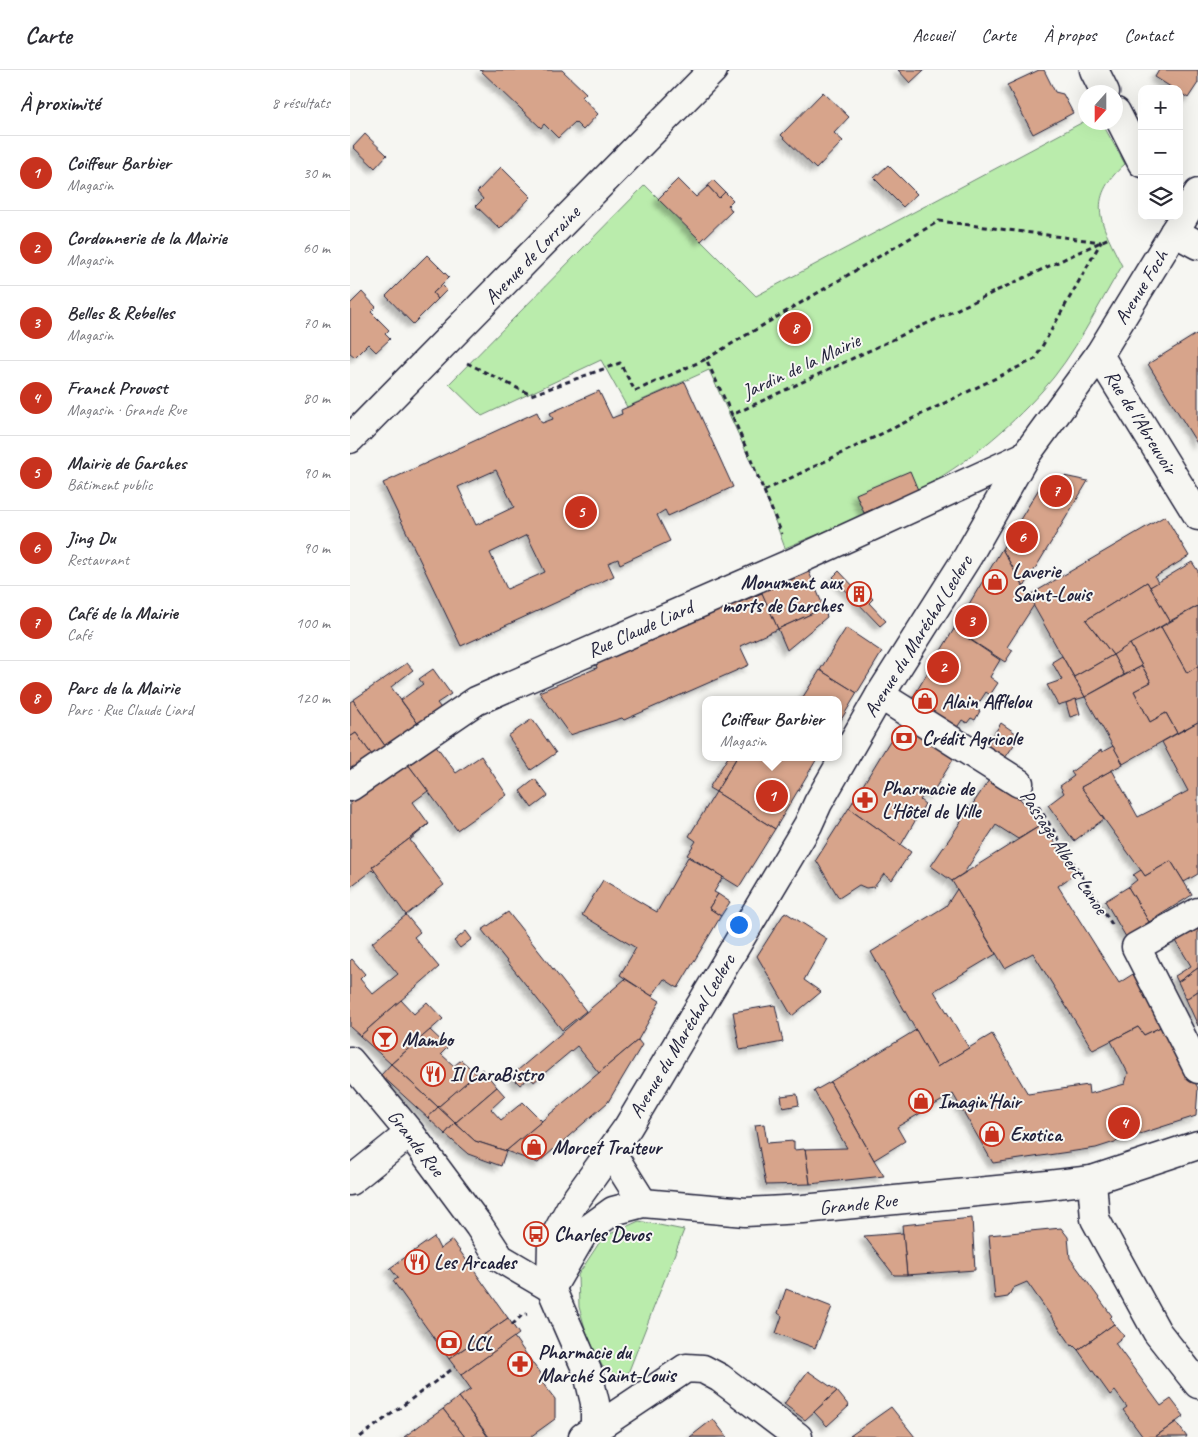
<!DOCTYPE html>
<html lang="fr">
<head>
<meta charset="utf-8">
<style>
	body { margin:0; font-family:Caveat,sans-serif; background:#f2f2f3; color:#2b2b33 }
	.controls { position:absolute; right:15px; top:15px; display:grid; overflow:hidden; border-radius:10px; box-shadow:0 5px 20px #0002 }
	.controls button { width:45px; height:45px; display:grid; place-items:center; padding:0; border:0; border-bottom:1px solid #e1e1e2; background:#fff; color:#2b2b33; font:25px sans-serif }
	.compass { position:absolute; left:728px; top:15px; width:45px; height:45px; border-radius:50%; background:#fff; box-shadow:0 5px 20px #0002; rotate:201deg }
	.you { position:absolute; left:388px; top:854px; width:18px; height:18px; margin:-12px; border:4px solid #fff; border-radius:50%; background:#1a73e8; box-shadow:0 0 0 8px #1a73e833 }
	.badge { display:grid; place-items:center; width:32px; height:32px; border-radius:50%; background:#c8321e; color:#fff; font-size:16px; font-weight:700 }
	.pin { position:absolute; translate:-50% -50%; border:2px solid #fff; box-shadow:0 1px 5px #0006 }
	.popup { position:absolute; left:352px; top:626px; width:140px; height:65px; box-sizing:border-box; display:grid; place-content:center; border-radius:10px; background:#fff; filter:drop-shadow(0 1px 4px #0005); font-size:16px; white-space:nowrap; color:#7c7c81 }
	.popup b { font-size:19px; color:#2b2b33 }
	.popup::after { content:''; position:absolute; left:50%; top:100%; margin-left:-10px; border:10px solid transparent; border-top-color:#fff }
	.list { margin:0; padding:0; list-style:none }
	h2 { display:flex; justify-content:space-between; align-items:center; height:65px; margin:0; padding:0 20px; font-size:21px }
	h2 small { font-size:16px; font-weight:400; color:#7c7c81 }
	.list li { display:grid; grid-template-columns:32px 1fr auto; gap:15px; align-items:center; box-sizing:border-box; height:75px; padding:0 20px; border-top:1px solid #e1e1e2 }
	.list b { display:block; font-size:19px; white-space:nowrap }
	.list p { margin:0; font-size:16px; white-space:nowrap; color:#7c7c81 }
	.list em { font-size:16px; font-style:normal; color:#7c7c81 }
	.icon { flex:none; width:28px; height:28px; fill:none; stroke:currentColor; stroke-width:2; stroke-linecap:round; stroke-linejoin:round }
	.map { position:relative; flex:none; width:848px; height:1367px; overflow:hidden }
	header { display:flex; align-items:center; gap:30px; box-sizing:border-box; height:70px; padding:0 25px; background:#fff; border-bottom:1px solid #e1e1e2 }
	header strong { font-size:24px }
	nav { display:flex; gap:28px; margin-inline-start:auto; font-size:18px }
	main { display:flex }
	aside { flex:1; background:#fff }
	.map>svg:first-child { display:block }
	.green { fill:#baecac; stroke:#6e8774 }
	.building { fill:#d7a48b; stroke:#22223b; fill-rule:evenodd; filter:url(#shadow) }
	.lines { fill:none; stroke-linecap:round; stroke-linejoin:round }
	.minor-casing { stroke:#22223b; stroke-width:31 }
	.path { stroke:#22223b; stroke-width:3; stroke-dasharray:5 4; stroke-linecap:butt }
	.minor { stroke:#f6f6f2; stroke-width:28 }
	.labels { text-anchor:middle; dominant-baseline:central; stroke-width:4; stroke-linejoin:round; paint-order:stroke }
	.street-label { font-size:20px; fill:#22223b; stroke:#f6f6f2 }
	.poi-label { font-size:20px; font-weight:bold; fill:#22223b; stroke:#f6f6f2; text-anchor:start }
</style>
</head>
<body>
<header>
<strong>Carte</strong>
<nav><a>Accueil</a><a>Carte</a><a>À propos</a><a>Contact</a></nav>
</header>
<main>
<aside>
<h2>À proximité<small>8 résultats</small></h2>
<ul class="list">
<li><span class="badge">1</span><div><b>Coiffeur Barbier</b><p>Magasin</p></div><em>30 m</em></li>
<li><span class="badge">2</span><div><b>Cordonnerie de la Mairie</b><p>Magasin</p></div><em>60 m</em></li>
<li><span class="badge">3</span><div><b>Belles &amp; Rebelles</b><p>Magasin</p></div><em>70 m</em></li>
<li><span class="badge">4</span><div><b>Franck Provost</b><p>Magasin · Grande Rue</p></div><em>80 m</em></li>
<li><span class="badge">5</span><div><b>Mairie de Garches</b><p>Bâtiment public</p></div><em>90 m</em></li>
<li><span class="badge">6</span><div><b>Jing Du</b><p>Restaurant</p></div><em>90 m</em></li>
<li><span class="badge">7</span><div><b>Café de la Mairie</b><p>Café</p></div><em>100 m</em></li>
<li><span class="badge">8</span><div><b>Parc de la Mairie</b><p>Parc · Rue Claude Liard</p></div><em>120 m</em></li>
</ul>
</aside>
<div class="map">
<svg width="848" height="1367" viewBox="0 0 848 1367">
	<defs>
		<filter id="shadow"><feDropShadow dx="-4.5" dy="4.5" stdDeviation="2.5" flood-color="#0004"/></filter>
	</defs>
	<rect width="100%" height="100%" fill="#f6f6f2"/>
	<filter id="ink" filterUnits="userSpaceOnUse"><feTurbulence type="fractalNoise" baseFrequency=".02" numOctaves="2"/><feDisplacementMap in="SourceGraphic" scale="10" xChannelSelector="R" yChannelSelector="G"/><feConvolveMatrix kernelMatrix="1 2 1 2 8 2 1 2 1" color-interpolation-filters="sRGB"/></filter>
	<g filter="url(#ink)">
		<g class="green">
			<path d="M735,51L736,52L752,53L775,94C734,130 752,155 772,196C747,237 725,285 692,321C657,360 615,395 568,420C526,443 479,459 435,478L414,421L359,300L277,337L251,290L132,346L99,314L295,115L406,226Z"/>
			<polygon points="289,1151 334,1160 275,1311 252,1296 237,1265 229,1237 228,1205 253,1167"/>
		</g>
		<g class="building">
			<polygon points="130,0 212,0 236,23 232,27 248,44 233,60 225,52 208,68 194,54 191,58"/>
			<polygon points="548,0 574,0 560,13"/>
			<polygon points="689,0 694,0 705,22 713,24 723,43 683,64 657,15"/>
			<polygon points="809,0 848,0 848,13 838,28 829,22 829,19 824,19 805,7"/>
			<polygon points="473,22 499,47 484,63 493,71 466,99 431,65"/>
			<polygon points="15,64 37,85 25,98 3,77"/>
			<polygon points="538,95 567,124 553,137 524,108"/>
			<polygon points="151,97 181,127 150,159 126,136 133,129 127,122"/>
			<polygon points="328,109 346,127 358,116 369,128 375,122 383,130 378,135 382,141 351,171 308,129"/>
			<polygon points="363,110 375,122 369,128 358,116"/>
			<polygon points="77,185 99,207 83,223 88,229 63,254 36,226"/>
			<polygon points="92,215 97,220 88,229 83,223"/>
			<polygon points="12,222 26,237 21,242 39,260 35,264 40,269 26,282 18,274 5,287 0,283 0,234"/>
			<polygon points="848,263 848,375 798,294"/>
			<path d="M335,312L383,417L318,446L315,440L307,445L320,471L270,494L268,489L258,493L264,506L111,576L33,413L187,342L192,353L203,349L200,343L249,321L262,348L272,344L271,340ZM146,400L164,437L126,455L108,417ZM177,465L195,502L157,519L140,483Z"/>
			<polygon points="560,401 568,420 514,443 506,424"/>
			<polygon points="714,406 738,411 674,517 652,479 690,417"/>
			<polygon points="815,446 839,486 805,507 808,513 800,517 797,512 736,550 763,585 724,607 678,526"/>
			<polygon points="652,479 684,535 657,577 663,580 655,592 604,559"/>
			<polygon points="842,492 848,501 848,536 820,551 800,517"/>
			<polygon points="489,501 506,519 510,515 523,529 519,533 536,551 530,556 483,507"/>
			<polygon points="459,502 474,538 428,559 411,522"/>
			<polygon points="797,512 820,551 763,585 736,550"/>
			<polygon points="412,523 428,559 390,576 399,595 274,650 272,648 220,665 189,622 247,598 245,591"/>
			<polygon points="848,536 848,596 837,603 811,557"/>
			<polygon points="474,538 477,547 437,580 428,559"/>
			<polygon points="811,557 837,603 848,596 848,652 827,663 816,643 800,652 784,621 801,612 780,574"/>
			<polygon points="496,558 532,582 507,623 470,600"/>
			<polygon points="604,559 650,590 640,607 648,613 640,625 636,622 625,639 630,641 625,650 621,648 617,653 612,650 604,662 566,639 563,627"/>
			<polygon points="780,574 792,596 774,605 763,585"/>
			<polygon points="763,585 774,605 735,627 724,607"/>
			<polygon points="712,586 735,627 708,635 697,615 712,610 702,592"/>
			<polygon points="57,593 63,600 41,617 72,659 40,683 3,630"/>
			<polygon points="792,596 801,612 784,621 800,652 816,643 827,663 773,694 735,627"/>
			<polygon points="83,599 101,624 87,633 94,642 72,659 51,630 73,614 69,609"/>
			<polygon points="470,600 507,623 488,655 488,630 451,630"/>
			<polygon points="726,629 730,644 720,647 716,633"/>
			<polygon points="3,630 40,683 27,692 6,663 0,667 0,632"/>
			<polygon points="182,649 206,683 181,700 158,666"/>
			<polygon points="552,651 606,685 581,725 576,722 570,730 575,734 551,775 499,738"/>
			<polygon points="848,652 848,804 834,812 821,791 795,806 731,717 762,700 788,747 838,721 812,672"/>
			<polygon points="651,653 670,666 653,691 635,679"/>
			<polygon points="6,663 27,692 5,707 0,699 0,667"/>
			<polygon points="85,674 106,703 131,686 157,725 107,760 57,693"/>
			<polygon points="763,676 773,694 731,717 754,749 724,771 698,735 714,723 710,716 724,706 721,702 751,680 752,682"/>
			<polygon points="378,687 387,687 366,722 359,718"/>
			<polygon points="387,687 468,687 425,759 366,722"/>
			<polygon points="57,693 78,721 63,732 79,754 22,797 25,800 24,802 22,800 0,817 0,732"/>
			<polygon points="641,707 662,720 693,754 668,769 646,755 614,803 602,811 581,796"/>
			<polygon points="185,709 198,726 182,738 170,721"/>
			<polygon points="366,722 425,759 389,817 337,785 346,771 339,766"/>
			<polygon points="499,738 561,782 542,810 534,804 524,817 516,818 509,815 489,828 466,790"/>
			<polygon points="79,754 60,770 94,815 56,845 22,797"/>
			<polygon points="693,754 725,804 708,816 769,913 783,904 815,955 794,965 788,957 743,980 683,883 655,898 602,811"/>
			<polygon points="338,787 373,807 364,822 368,824 359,838 371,846 328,918 314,909 302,926 270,905 286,878 232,845 253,810 307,842"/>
			<polygon points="821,791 842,825 799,852 778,817 787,810 783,805 791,800 795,806"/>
			<polygon points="778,817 799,852 776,867 755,831"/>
			<polygon points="607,819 646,884 584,921 619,978 587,997 521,882 596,836"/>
			<polygon points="368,824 380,832 371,846 359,838"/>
			<polygon points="158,842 236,941 212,960 132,860"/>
			<polygon points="435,842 477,869 454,910 471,922 442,946 407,886"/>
			<polygon points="56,845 70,862 64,867 89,897 10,966 0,957 0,891 2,889 15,904 10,909 23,924 48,904 22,873"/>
			<polygon points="848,848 848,898 828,912 825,906 841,896 823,866"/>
			<polygon points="116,861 122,869 110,878 104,871"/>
			<polygon points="848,898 848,921 836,929 828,912"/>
			<polygon points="275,909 310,931 288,970 249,1003 227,976 184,1012 180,1007 170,1015 161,1006"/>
			<polygon points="848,921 848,956 836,929"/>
			<polygon points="51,930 64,944 77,932 93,949 41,994 10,966"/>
			<polygon points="425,935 433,972 390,980 383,942"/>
			<polygon points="815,955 848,1018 846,1046 746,1078 643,1093 603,1024 547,1057 555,1071 524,1090 480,1012 566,960 587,997 642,964 678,1024 738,1015 739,1024 775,1014 778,1003 761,971 788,957 794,965"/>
			<polygon points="80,960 98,977 91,984 104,996 111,990 127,1004 88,1037 41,994"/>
			<polygon points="288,970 292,975 258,1032 188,1093 156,1081"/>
			<polygon points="41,994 88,1037 78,1048 31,1005"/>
			<polygon points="132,999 147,1017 105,1053 88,1037"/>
			<polygon points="480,1012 524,1090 534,1106 460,1114 455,1079 497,1078 464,1021"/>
			<polygon points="147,1017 155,1026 141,1039 151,1050 173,1032 192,1051 156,1081 125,1071 105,1053"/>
			<polygon points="447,1024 449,1035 433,1038 431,1026"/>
			<polygon points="88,1037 105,1053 95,1064 78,1048"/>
			<polygon points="105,1053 125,1071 156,1081 151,1096 118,1084 95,1064"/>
			<polygon points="414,1054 417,1073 444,1071 444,1080 455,1079 460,1114 416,1115 405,1055"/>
			<polygon points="622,1148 625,1200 557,1205 552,1155"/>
			<polygon points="711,1158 718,1167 720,1188 762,1246 760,1248 764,1254 728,1280 723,1275 722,1276 677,1212 663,1218 658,1227 645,1229 639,1165"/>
			<polygon points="553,1163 557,1205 544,1205 514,1166"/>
			<polygon points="84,1167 90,1179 102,1170 158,1248 99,1289 43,1211 48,1208 40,1198"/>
			<polygon points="436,1219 482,1237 465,1278 426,1263 432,1246 428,1243"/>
			<polygon points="158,1248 169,1264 111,1305 99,1289"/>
			<polygon points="764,1254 774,1266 765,1273 811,1336 821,1329 834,1346 805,1367 793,1367 773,1340 777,1337 765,1321 760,1325 728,1280"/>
			<polygon points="164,1267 194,1309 191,1311 205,1329 205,1349 180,1367 139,1367 109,1327 121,1319 111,1305"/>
			<polygon points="458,1301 487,1321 455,1350 434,1334"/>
			<polygon points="487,1321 499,1336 477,1356 464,1342"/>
			<polygon points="109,1327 115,1335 138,1367 115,1367 93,1339"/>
			<polygon points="541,1337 565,1367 500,1366"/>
			<polygon points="93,1339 115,1367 54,1367 73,1353"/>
			<polygon points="363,1349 377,1367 340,1367"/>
			<polygon points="826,1352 837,1367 805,1367"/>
		</g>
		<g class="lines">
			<defs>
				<g id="minor">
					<polyline points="744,0 755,22"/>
					<polyline points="766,42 792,93"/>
					<polyline points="824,162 848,175"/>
					<polyline points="749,285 848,446"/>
					<polyline points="0,369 363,0"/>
					<polyline points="530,625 669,713"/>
					<polyline points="0,717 126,631 444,492 675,386"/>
					<polyline points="848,842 786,877 848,999"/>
					<polyline points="0,991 60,1063 129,1156 150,1188 201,1218"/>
					<polyline points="261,1082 293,1133"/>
					<polyline points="742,1110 745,1149 807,1262 848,1314"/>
					<polyline points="0,1111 60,1063"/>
					<polyline points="202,1217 234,1162 263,1141 293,1133 395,1142 453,1139 698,1115 742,1110 848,1075"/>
					<polyline points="233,1367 336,1298 353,1299 370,1308 448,1367"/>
					<polyline points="245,1367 245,1333 238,1303 201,1218 202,1172 222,1135 278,1057 458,755 468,733 530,625 618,486 675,386 749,285 848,123"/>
				</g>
			</defs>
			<use href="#minor" class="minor-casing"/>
			<g class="path">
				<polyline points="356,289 589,151 751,172 685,289 414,421 382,345"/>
				<polyline points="117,293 181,325 270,293 285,321 356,289 382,345 759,168"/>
				<polyline points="414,421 432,464"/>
				<polyline points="688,736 763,856"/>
				<polyline points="162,1255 172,1245 177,1244"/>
				<polyline points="10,1367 105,1297"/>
			</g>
			<use href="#minor" class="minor"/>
		</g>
	</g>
	<defs>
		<symbol id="shop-ring" viewBox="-11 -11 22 22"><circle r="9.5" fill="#f6f6f2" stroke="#c8321e" stroke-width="1.5"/><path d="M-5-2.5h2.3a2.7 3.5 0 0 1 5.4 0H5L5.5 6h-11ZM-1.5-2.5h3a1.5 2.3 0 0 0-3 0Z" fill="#c8321e"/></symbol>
		<symbol id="building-ring" viewBox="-11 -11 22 22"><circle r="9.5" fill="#f6f6f2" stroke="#c8321e" stroke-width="1.5"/><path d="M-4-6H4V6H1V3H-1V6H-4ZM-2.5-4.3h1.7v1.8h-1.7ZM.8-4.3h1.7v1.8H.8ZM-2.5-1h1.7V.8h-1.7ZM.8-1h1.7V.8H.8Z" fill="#c8321e"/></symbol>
		<symbol id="bank-ring" viewBox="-11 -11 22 22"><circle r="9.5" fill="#f6f6f2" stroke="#c8321e" stroke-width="1.5"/><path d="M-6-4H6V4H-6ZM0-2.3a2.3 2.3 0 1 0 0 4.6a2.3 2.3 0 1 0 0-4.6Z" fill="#c8321e"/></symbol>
		<symbol id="pharmacy-ring" viewBox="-11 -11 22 22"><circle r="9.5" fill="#f6f6f2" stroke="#c8321e" stroke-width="1.5"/><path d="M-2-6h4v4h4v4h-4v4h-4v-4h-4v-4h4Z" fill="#c8321e"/></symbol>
		<symbol id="bar-ring" viewBox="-11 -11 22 22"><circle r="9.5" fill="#f6f6f2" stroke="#c8321e" stroke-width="1.5"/><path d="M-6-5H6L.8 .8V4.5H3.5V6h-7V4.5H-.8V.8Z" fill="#c8321e"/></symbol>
		<symbol id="restaurant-ring" viewBox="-11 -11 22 22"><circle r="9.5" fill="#f6f6f2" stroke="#c8321e" stroke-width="1.5"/><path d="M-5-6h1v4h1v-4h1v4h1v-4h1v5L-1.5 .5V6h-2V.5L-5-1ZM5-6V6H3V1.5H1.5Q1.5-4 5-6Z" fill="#c8321e"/></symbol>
		<symbol id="bus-ring" viewBox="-11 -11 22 22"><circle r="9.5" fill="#f6f6f2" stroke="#c8321e" stroke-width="1.5"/><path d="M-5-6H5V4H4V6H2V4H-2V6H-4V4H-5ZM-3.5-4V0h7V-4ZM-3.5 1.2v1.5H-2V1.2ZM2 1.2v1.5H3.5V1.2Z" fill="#c8321e"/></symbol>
	</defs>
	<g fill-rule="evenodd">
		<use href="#shop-ring" x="631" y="498" width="28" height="28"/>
		<use href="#building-ring" x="495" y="510" width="28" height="28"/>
		<use href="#shop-ring" x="561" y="617" width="28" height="28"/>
		<use href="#bank-ring" x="540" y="654" width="28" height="28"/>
		<use href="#pharmacy-ring" x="501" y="716" width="28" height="28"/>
		<use href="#bar-ring" x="21" y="955" width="28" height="28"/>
		<use href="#restaurant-ring" x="69" y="990" width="28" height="28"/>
		<use href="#shop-ring" x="557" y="1017" width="28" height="28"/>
		<use href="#shop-ring" x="628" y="1050" width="28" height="28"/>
		<use href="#shop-ring" x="170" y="1063" width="28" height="28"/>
		<use href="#bus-ring" x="172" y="1150" width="28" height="28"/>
		<use href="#restaurant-ring" x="53" y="1178" width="28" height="28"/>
		<use href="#bank-ring" x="85" y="1259" width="28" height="28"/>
		<use href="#pharmacy-ring" x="156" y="1280" width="28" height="28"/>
	</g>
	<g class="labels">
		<g class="street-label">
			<text transform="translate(182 185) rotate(-46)">Avenue de Lorraine</text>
			<text transform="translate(791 217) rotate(-58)">Avenue Foch</text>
			<text transform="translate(451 296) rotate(-25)">Jardin de la Mairie</text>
			<text transform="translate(791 352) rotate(58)">Rue de l'Abreuvoir</text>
			<text transform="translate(290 559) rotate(-24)">Rue Claude Liard</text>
			<text transform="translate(568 566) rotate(-58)">Avenue du Maréchal Leclerc</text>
			<text transform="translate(714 782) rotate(57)">Passage Albert Lanoe</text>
			<text transform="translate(332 966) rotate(-59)">Avenue du Maréchal Leclerc</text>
			<text transform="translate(66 1073) rotate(52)">Grande Rue</text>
			<text transform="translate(508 1134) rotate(-6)">Grande Rue</text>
		</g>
		<g class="poi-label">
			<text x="662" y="501">Laverie<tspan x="662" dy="23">Saint-Louis</tspan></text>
			<text x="492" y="512" text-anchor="end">Monument aux<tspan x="492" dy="23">morts de Garches</tspan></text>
			<text x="592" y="631">Alain Afflelou</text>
			<text x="572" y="668">Crédit Agricole</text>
			<text x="532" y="718">Pharmacie de<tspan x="532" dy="23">L'Hôtel de Ville</tspan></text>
			<text x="52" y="969">Mambo</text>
			<text x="100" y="1004">Il CaraBistro</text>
			<text x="588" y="1031">Imagin'Hair</text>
			<text x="660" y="1064">Exotica</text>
			<text x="202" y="1077">Morcet Traiteur</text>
			<text x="204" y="1164">Charles Devos</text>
			<text x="84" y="1192">Les Arcades</text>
			<text x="116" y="1273">LCL</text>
			<text x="188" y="1282">Pharmacie du<tspan x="188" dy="23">Marché Saint-Louis</tspan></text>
		</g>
	</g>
</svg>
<div class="controls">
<button>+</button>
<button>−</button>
<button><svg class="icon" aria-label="layers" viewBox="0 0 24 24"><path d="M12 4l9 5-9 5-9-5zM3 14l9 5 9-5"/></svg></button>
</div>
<svg class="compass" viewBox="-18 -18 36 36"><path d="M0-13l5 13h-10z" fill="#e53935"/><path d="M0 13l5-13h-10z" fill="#7c7c81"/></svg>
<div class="you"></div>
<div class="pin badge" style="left:422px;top:726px">1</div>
<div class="popup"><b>Coiffeur Barbier</b>Magasin</div>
<div class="pin badge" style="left:593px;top:597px">2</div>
<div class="pin badge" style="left:621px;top:551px">3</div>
<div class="pin badge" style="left:774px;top:1053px">4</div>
<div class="pin badge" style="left:231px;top:442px">5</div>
<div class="pin badge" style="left:672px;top:467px">6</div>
<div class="pin badge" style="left:706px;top:421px">7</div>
<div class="pin badge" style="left:445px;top:258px">8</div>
</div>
</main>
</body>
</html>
